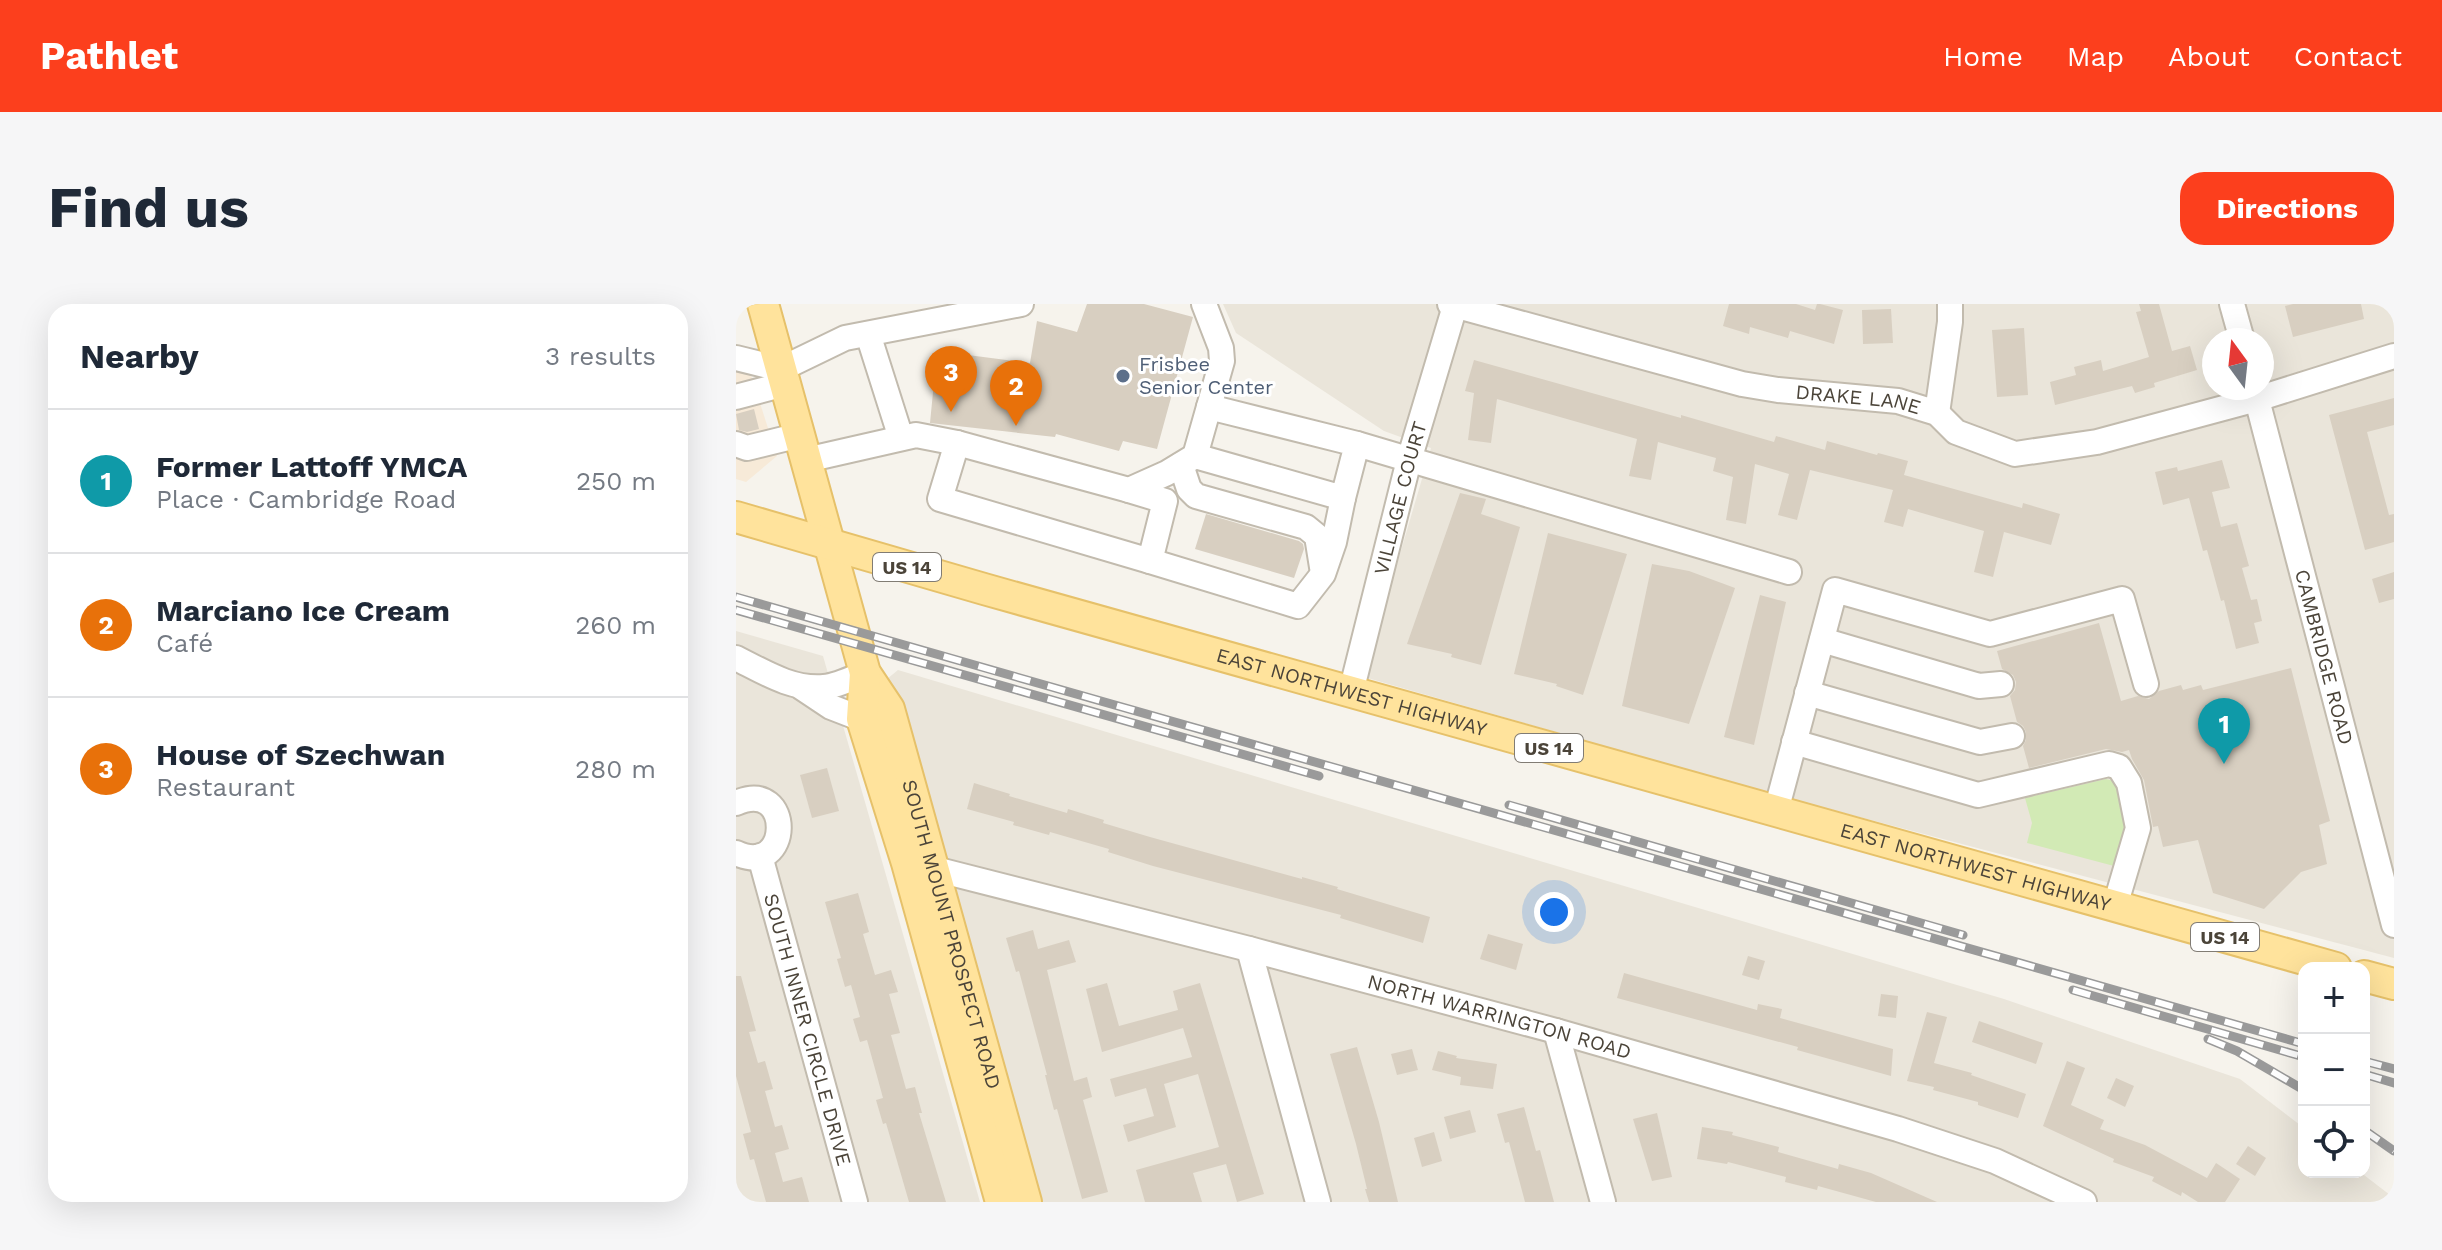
<!DOCTYPE html>
<html lang="en">
<head>
<meta charset="utf-8">
<style>
	body { margin:0; font-family:"Work Sans",sans-serif; background:#f6f6f7; color:#1f2937 }
	.controls { position:absolute; right:24px; bottom:24px; display:grid; overflow:hidden; border-radius:16px; box-shadow:0 8px 32px #0002 }
	.controls button { width:72px; height:72px; display:grid; place-items:center; padding:0; border:0; border-bottom:2px solid #e0e1e3; background:#fff; color:#1f2937; font:40px sans-serif }
	.compass { position:absolute; left:1466px; top:24px; width:72px; height:72px; border-radius:50%; background:#fff; box-shadow:0 8px 32px #0002; rotate:345deg }
	.you { position:absolute; left:818px; top:608px; width:28px; height:28px; margin:-20px; border:6px solid #fff; border-radius:50%; background:#1a73e8; box-shadow:0 0 0 12px #1a73e833 }
	.badge { display:grid; place-items:center; width:52px; height:52px; border-radius:50%; background:#fc3f1d; color:#fff; font-size:26px; font-weight:700 }
	.pin { position:absolute; translate:-50% -66px; filter:drop-shadow(0 2px 4px #0008) }
	.pin::after { content:''; position:absolute; top:42px; width:28px; height:24px; background:inherit; clip-path:polygon(0 0,100% 0,50% 100%) }
	.list { margin:0; padding:0; list-style:none }
	h2 { display:flex; justify-content:space-between; align-items:center; height:104px; margin:0; padding:0 32px; font-size:34px }
	h2 small { font-size:26px; font-weight:400; color:#747a83 }
	.list li { display:grid; grid-template-columns:52px 1fr auto; gap:24px; align-items:center; box-sizing:border-box; height:144px; padding:0 32px; border-top:2px solid #e0e1e3 }
	.list b { display:block; font-size:30px; white-space:nowrap }
	.list p { margin:0; font-size:26px; white-space:nowrap; color:#747a83 }
	.list em { font-size:26px; font-style:normal; color:#747a83 }
	.icon { flex:none; width:44px; height:44px; fill:none; stroke:currentColor; stroke-width:2; stroke-linecap:round; stroke-linejoin:round }
	.map { position:relative; flex:none; width:1658px; height:898px; overflow:hidden; border-radius:24px }
	header { display:flex; align-items:center; gap:48px; box-sizing:border-box; height:112px; padding:0 40px; background:#fc3f1d; color:#fff }
	header strong { font-size:38px }
	nav { display:flex; gap:44px; margin-inline-start:auto; font-size:28px }
	.intro { display:flex; align-items:center; justify-content:space-between; box-sizing:border-box; height:192px; padding:0 48px }
	h1 { margin:0; font-size:56px }
	.button { padding:20px 36px; border-radius:24px; background:#fc3f1d; color:#fff; font-size:28px; font-weight:700 }
	main { display:flex; gap:48px; padding:0 48px }
	aside { flex:1; background:#fff; border-radius:24px; box-shadow:0 8px 32px #0002 }
	.map>svg:first-child { display:block }
	.residential { fill:#eae5da; fill-rule:evenodd }
	.commercial { fill:#f7ead8 }
	.green { fill:#d2eab5 }
	.building { fill:#d8cfc1 }
	.lines { fill:none; stroke-linecap:round; stroke-linejoin:round }
	.minor-casing { stroke:#c2bbae; stroke-width:28 }
	.major-casing { stroke:#e6c16a; stroke-width:34 }
	.minor { stroke:#fff; stroke-width:24 }
	.major { stroke:#ffe39c; stroke-width:30 }
	.rail-casing { stroke:#9a9a9a; stroke-width:9 }
	.rail { stroke:#fff; stroke-width:6; stroke-dasharray:18; stroke-linecap:butt }
	.service-dot { fill:#5c6f8a; stroke:#fff; stroke-width:3 }
	.labels { text-anchor:middle; dominant-baseline:central; stroke-width:6; stroke-linejoin:round; paint-order:stroke }
	.shield { fill:#fff; stroke:#817c74; stroke-width:2 }
	.shield-label { font-size:18px; font-weight:bold; fill:#4b4439 }
	.service-label { font-size:20px; fill:#4e5e75; stroke:#fff; text-anchor:start }
	.street-label { font-size:20px; fill:#4b4439; stroke:#fff }
</style>
</head>
<body>
<header>
<strong>Pathlet</strong>
<nav><a>Home</a><a>Map</a><a>About</a><a>Contact</a></nav>
</header>
<div class="intro"><h1>Find us</h1><a class="button">Directions</a></div>
<main>
<aside>
<h2>Nearby<small>3 results</small></h2>
<ul class="list">
<li><span class="badge" style="background:#0f9aa8">1</span><div><b>Former Lattoff YMCA</b><p>Place · Cambridge Road</p></div><em>250 m</em></li>
<li><span class="badge" style="background:#e8710a">2</span><div><b>Marciano Ice Cream</b><p>Café</p></div><em>260 m</em></li>
<li><span class="badge" style="background:#e8710a">3</span><div><b>House of Szechwan</b><p>Restaurant</p></div><em>280 m</em></li>
</ul>
</aside>
<div class="map">
<svg width="1658" height="898" viewBox="0 0 1658 898">
	<rect width="100%" height="100%" fill="#f6f3ec"/>
	<g class="residential">
		<path d="M487,0H1658V654L1029,488L628,373L695,144L648,127L500,29ZM1478,36H1526V84H1478Z"/>
		<polygon points="0,327 87,352 244,898 0,898"/>
		<polygon points="162,366 1268,695 1504,775 1568,824 1568,868 1624,868 1658,894 1658,898 305,898 151,375"/>
	</g>
	<polygon class="commercial" points="0,62 13,65 41,152 10,178 0,175"/>
	<polygon class="green" points="1370,475 1387,479 1398,524 1390,555 1378,562 1291,539 1296,519 1289,494"/>
	<g class="building">
		<polygon points="351,0 408,0 457,13 421,145 387,137 383,147 320,130 319,133 194,119 201,47 294,59 301,17 341,28"/>
		<polygon points="993,0 1060,0 1079,6 1081,0 1084,0 1107,6 1098,40 1054,27 1052,34 1014,23 1013,30 987,22"/>
		<polygon points="1403,0 1423,0 1436,47 1454,42 1461,66 1418,79 1419,83 1399,89 1396,82 1319,101 1314,78 1340,71 1338,63 1365,56 1367,67 1413,53 1400,8 1405,7"/>
		<polygon points="1557,0 1625,0 1628,15 1557,33 1549,2"/>
		<polygon points="1155,5 1157,39 1127,40 1126,6"/>
		<polygon points="1288,24 1292,91 1261,93 1256,26"/>
		<polygon points="738,56 945,114 945,111 1038,138 1040,132 1089,146 1091,137 1141,151 1142,149 1172,157 1168,171 1286,204 1287,199 1324,210 1315,241 1268,228 1257,273 1238,268 1248,227 1172,205 1167,223 1148,218 1157,186 1074,166 1061,216 1042,211 1053,170 1019,160 1010,220 990,216 997,173 977,167 980,154 922,138 915,176 893,172 901,135 761,95 755,139 732,136 738,89 729,87"/>
		<polygon points="1658,94 1658,121 1631,128 1653,211 1658,210 1658,238 1629,246 1593,111"/>
		<polygon points="18,105 23,125 11,128 3,126 0,110"/>
		<polygon points="1486,156 1494,184 1476,188 1485,223 1501,219 1513,262 1506,264 1515,296 1521,295 1526,317 1518,319 1523,339 1500,345 1488,296 1485,297 1471,246 1467,247 1453,194 1427,201 1419,168 1441,163 1442,167"/>
		<polygon points="724,189 750,195 745,210 784,223 745,361 715,353 716,350 671,340"/>
		<polygon points="470,210 563,237 567,240 568,245 558,274 459,245"/>
		<polygon points="812,229 891,250 847,391 820,382 821,380 778,370"/>
		<polygon points="916,260 953,267 999,284 953,420 886,402"/>
		<polygon points="1658,268 1658,295 1643,299 1636,275"/>
		<polygon points="1024,291 1050,298 1018,441 988,433"/>
		<polygon points="1363,319 1385,397 1402,392 1413,395 1423,387 1445,381 1447,386 1465,381 1467,386 1555,364 1594,517 1583,521 1591,560 1565,568 1528,605 1477,589 1462,536 1427,543 1422,522 1417,523 1408,476 1396,455 1393,446 1386,448 1370,445 1293,464 1287,442 1290,436 1290,428 1287,422 1281,418 1274,392 1279,386 1280,378 1277,371 1266,365 1261,347"/>
		<polygon points="91,464 103,507 76,514 64,471"/>
		<polygon points="238,479 274,490 273,492 331,509 332,505 368,516 367,519 414,533 566,575 566,573 602,583 601,585 694,613 687,639 604,614 605,611 417,562 372,548 373,545 314,528 313,531 277,521 278,518 231,505"/>
		<polygon points="122,589 133,628 127,630 139,671 155,666 162,688 153,690 164,729 155,731 170,785 179,783 186,809 183,809 210,898 173,898 150,819 147,820 140,796 147,794 141,772 131,736 124,738 117,715 124,713 115,681 109,683 101,655 105,654 89,598"/>
		<polygon points="297,626 302,645 333,636 340,658 311,666 338,777 351,773 356,793 347,796 372,888 346,895 321,805 318,806 309,771 311,771 283,667 280,668 270,634"/>
		<polygon points="752,630 787,640 780,666 744,655"/>
		<polygon points="1012,652 1029,657 1023,676 1006,671"/>
		<polygon points="888,669 1021,706 1022,700 1046,705 1044,714 1157,745 1155,772 1061,746 1062,743 881,694"/>
		<polygon points="0,672 5,672 20,727 13,728 22,759 29,757 37,785 29,787 39,823 46,821 53,845 39,849 47,878 66,873 73,898 30,898 18,855 14,856 7,830 15,828 0,772"/>
		<polygon points="371,679 383,722 442,706 437,687 464,679 528,890 501,898 490,860 457,869 466,898 409,898 400,866 483,843 462,770 428,780 440,823 392,838 387,821 418,812 410,784 379,793 374,775 456,753 447,724 366,748 350,685"/>
		<polygon points="1145,690 1162,692 1160,714 1142,712"/>
		<polygon points="1191,708 1211,713 1198,759 1236,769 1235,771 1290,790 1282,814 1242,801 1242,798 1197,786 1198,783 1171,777"/>
		<polygon points="1243,717 1307,739 1300,760 1236,738"/>
		<polygon points="621,743 643,818 662,898 633,898 629,885 631,885 620,840 594,750"/>
		<polygon points="676,745 682,766 661,771 655,750"/>
		<polygon points="702,747 721,752 720,754 761,760 757,785 724,781 725,773 696,766"/>
		<polygon points="1331,757 1349,764 1335,801 1368,816 1364,825 1409,841 1471,874 1480,859 1504,875 1489,898 1462,898 1446,888 1445,892 1416,877 1418,873 1377,858 1378,855 1307,822"/>
		<polygon points="1380,774 1398,782 1389,803 1371,794"/>
		<polygon points="788,803 800,847 804,846 818,898 789,898 773,838 769,839 761,810"/>
		<polygon points="734,806 740,828 714,835 708,813"/>
		<polygon points="921,809 936,873 916,877 897,815"/>
		<polygon points="966,823 997,828 996,831 1043,843 1042,848 1102,865 1103,860 1135,869 1201,898 1140,898 1082,882 1081,886 1049,878 1050,873 992,858 991,860 961,855"/>
		<polygon points="698,828 706,857 686,863 678,834"/>
		<polygon points="1512,842 1530,854 1519,872 1500,860"/>
	</g>
	<g class="lines">
		<defs>
			<g id="minor">
				<path id="s1" d="M714,0L1006,80L1042,86L1162,97L1201,109L1220,128L1279,150L1361,138L1521,95L1658,52"/>
				<polyline points="1496,0 1506,36"/>
				<polyline points="132,30 165,134"/>
				<polyline points="0,54 45,65 109,34 285,0"/>
				<path id="s2" d="M1518,84L1658,621"/>
				<polyline points="0,93 49,80"/>
				<polyline points="1201,109 1214,18 1214,0"/>
				<polyline points="221,139 204,195 414,257 429,197 393,186"/>
				<polyline points="0,140 11,144 64,131"/>
				<polyline points="621,140 1053,268"/>
				<polyline points="459,152 607,194 621,140 473,103"/>
				<polyline points="70,156 180,131 221,139 393,186 431,169 459,152 486,57 485,44 468,0"/>
				<polyline points="445,161 453,185 460,192 570,223 581,232 586,263"/>
				<polyline points="414,257 562,302 587,270 598,238 607,194"/>
				<polyline points="1086,336 1243,382 1265,380"/>
				<path d="M0,354C28,368 56,386 88,383C101,382 117,374 129,369"/>
				<polyline points="65,383 95,403 126,415"/>
				<path id="s3" d="M615,388L673,156L719,2"/>
				<polyline points="1071,389 1244,438 1276,432"/>
				<polyline points="1058,438 1242,491 1373,460 1383,463 1393,479 1402,524 1379,602"/>
				<path d="M0,499C58,473 56,575 0,549"/>
				<polyline points="1040,507 1099,286 1254,330 1386,295 1410,380"/>
				<path id="s4" d="M24,552L119,898"/>
				<path id="s5" d="M183,561L513,645L820,727L1162,825L1259,857L1348,898"/>
				<polyline points="513,645 582,898"/>
				<polyline points="820,727 867,898"/>
			</g>
			<g id="major">
				<path id="s6" d="M27,0L129,369L153,405L290,898"/>
				<path id="s7" d="M0,213L248,285L1600,664"/>
				<polyline points="129,369 126,415 171,559 265,898"/>
				<polyline points="1628,672 1658,680"/>
			</g>
		</defs>
		<use href="#minor" class="minor-casing"/>
		<use href="#major" class="major-casing"/>
		<use href="#minor" class="minor"/>
		<use href="#major" class="major"/>
		<defs>
			<g id="rail">
				<polyline points="0,293 1568,740"/>
				<polyline points="0,306 583,472"/>
				<polyline points="773,501 1227,631"/>
				<polyline points="1337,686 1568,753"/>
				<polyline points="1472,735 1501,747 1568,786"/>
				<polyline points="1628,757 1658,765"/>
				<polyline points="1628,770 1658,779"/>
				<polyline points="1628,826 1658,847"/>
			</g>
		</defs>
		<use href="#rail" class="rail-casing"/>
		<use href="#rail" class="rail"/>
	</g>
	<circle class="service-dot" cx="387" cy="72" r="8"/>
	<g class="labels">
		<g class="shield">
			<rect x="137" y="249" width="68" height="28" rx="6"/>
			<rect x="779" y="430" width="68" height="28" rx="6"/>
			<rect x="1455" y="619" width="68" height="28" rx="6"/>
		</g>
		<g class="shield-label">
			<text x="171" y="263">US 14</text>
			<text x="813" y="444">US 14</text>
			<text x="1489" y="633">US 14</text>
		</g>
		<g class="service-label">
			<text x="403" y="60">Frisbee<tspan x="403" dy="23">Senior Center</tspan></text>
		</g>
		<g class="street-label">
			<text stroke="none"><textPath href="#s1" startOffset="420">DRAKE LANE</textPath></text>
			<text stroke="none"><textPath href="#s3" startOffset="200">VILLAGE COURT</textPath></text>
			<text stroke="none"><textPath href="#s2" startOffset="278">CAMBRIDGE ROAD</textPath></text>
			<text stroke="none"><textPath href="#s7" startOffset="640">EAST NORTHWEST HIGHWAY</textPath></text>
			<text stroke="none"><textPath href="#s7" startOffset="1288">EAST NORTHWEST HIGHWAY</textPath></text>
			<text stroke="none"><textPath href="#s6" startOffset="660">SOUTH MOUNT PROSPECT ROAD</textPath></text>
			<text stroke="none"><textPath href="#s5" startOffset="600">NORTH WARRINGTON ROAD</textPath></text>
			<text stroke="none"><textPath href="#s4" startOffset="180">SOUTH INNER CIRCLE DRIVE</textPath></text>
		</g>
	</g>
</svg>
<div class="controls">
<button>+</button>
<button>−</button>
<button><svg class="icon" aria-label="locate" viewBox="0 0 24 24"><circle cx="12" cy="12" r="6"/><path d="M12 2v4M12 18v4M2 12h4M18 12h4"/></svg></button>
</div>
<svg class="compass" viewBox="-18 -18 36 36"><path d="M0-13l5 13h-10z" fill="#e53935"/><path d="M0 13l5-13h-10z" fill="#747a83"/></svg>
<div class="you"></div>
<div class="pin badge" style="left:1488px;top:460px;background:#0f9aa8">1</div>
<div class="pin badge" style="left:280px;top:122px;background:#e8710a">2</div>
<div class="pin badge" style="left:215px;top:108px;background:#e8710a">3</div>
</div>
</main>
</body>
</html>
